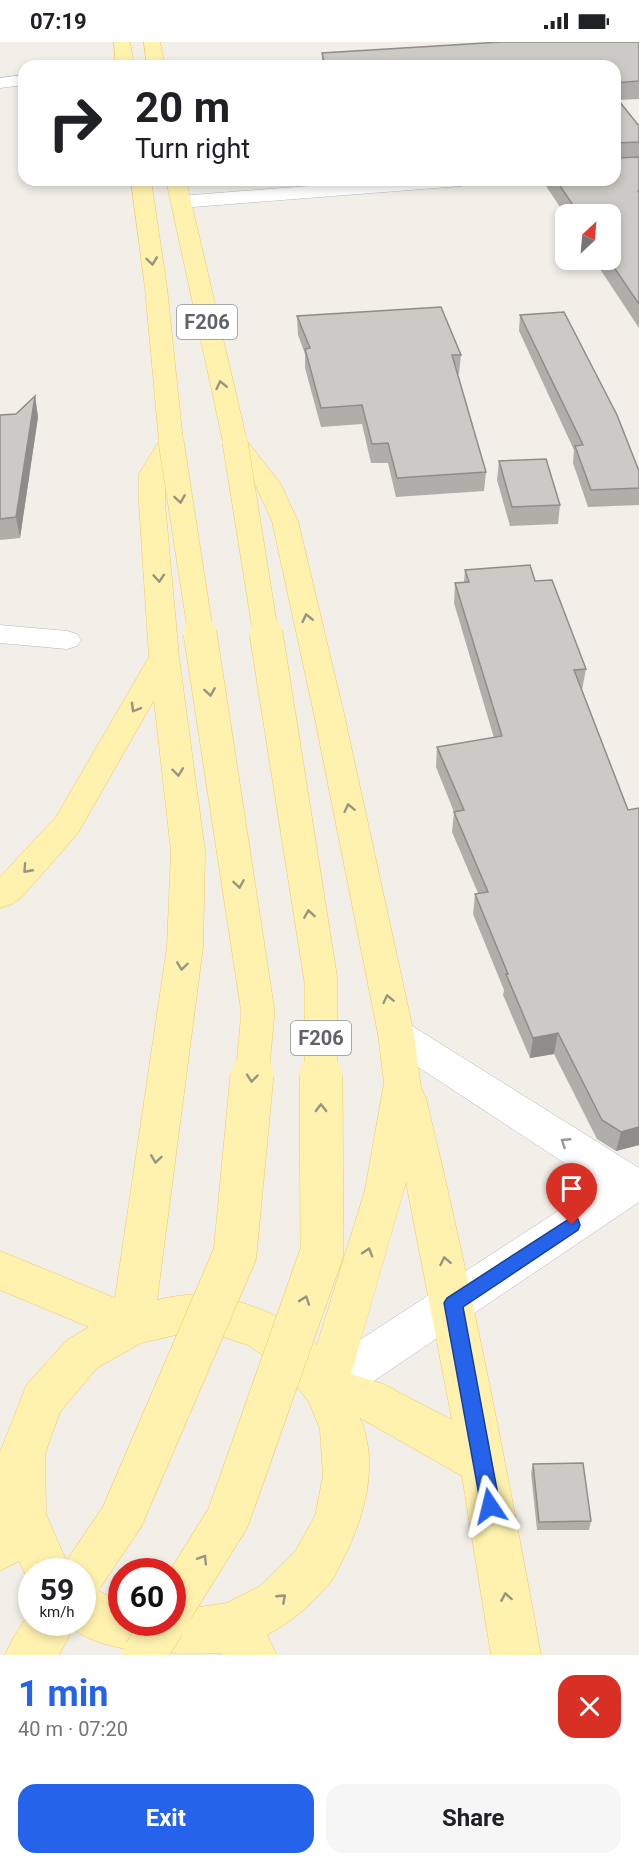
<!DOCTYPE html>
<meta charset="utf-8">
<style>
:root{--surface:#fff;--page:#f6f6f6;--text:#202124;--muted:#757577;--accent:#2563eb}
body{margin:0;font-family:Roboto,sans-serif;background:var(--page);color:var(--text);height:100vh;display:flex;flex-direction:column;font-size:22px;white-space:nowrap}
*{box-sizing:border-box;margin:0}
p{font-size:20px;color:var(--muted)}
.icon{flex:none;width:33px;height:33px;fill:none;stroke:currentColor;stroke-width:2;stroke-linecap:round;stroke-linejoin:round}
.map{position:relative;height:1613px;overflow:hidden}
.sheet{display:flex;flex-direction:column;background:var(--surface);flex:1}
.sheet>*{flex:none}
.hud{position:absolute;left:18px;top:18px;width:603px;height:126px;border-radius:18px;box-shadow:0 3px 9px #0003;background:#fff;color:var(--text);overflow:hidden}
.needle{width:39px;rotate:26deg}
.buttons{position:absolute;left:555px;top:162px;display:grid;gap:12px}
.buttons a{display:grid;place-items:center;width:66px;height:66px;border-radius:12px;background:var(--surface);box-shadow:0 3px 9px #0003;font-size:30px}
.speed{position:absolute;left:18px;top:1516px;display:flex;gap:12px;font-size:30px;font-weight:700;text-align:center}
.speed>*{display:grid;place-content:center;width:78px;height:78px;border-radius:50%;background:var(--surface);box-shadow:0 3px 9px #0003;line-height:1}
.speed small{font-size:15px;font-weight:400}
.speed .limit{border:9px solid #d22;background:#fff;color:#111}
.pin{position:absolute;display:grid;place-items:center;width:51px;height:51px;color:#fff;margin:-62px -26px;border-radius:50% 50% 50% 0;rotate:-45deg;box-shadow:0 0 6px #0007}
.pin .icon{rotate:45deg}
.me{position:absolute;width:66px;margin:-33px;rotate:350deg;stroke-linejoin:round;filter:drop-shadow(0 0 4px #0008)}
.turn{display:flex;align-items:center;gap:21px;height:126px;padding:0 18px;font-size:27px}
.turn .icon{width:78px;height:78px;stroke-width:2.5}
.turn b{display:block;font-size:42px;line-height:51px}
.round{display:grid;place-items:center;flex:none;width:63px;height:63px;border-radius:18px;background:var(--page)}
.headline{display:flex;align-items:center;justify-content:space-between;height:102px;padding:0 18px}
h1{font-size:36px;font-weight:700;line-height:45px;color:var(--accent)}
.cta{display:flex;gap:12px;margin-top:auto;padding:12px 18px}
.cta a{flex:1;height:69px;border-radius:18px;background:var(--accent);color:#fff;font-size:24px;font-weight:700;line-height:69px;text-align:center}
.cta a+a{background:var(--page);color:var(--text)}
.status{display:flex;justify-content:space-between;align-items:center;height:42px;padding:0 30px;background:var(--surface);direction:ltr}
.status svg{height:16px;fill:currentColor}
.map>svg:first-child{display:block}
</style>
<div class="status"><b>07:19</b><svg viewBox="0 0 49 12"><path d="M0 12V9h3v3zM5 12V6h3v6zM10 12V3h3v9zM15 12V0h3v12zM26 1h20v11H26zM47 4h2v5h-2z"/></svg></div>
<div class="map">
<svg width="639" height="1613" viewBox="0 0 639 1613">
<rect width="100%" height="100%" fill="#f1efe8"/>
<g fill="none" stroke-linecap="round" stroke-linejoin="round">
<g stroke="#b5b8bc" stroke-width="1">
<path id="street" d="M24 33V43L0 46V36Z
M386 138H471L468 142 461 144 180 166 173 164 170 160 173 156 180 154Z
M0 583 67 589 77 592 81 598 77 604 67 607 0 601Z
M396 977 409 982 639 1126V1160L341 1361 325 1367 309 1361 303 1346 309 1331 598 1143 383 1002 378 992 383 982Z"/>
</g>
<g stroke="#f2c960" stroke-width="1">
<path id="primary" d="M114 0H130L134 24H116Z
M144 0H160L165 24H147Z
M131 138H151L167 246 183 399 165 432V461L179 615 205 809 203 905 157 1258C177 1253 201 1250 222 1255 251 1262 297 1279 317 1303L365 1148 384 1041 378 992 314 672 272 479 255 442 223 400 166 138H186L247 399 280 441 298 479 344 672 414 992 421 1046 426 1056C471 1241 507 1426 541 1613H491L462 1434 360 1376C380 1423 364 1477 342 1519 338 1527 334 1537 328 1543 310 1564 291 1580 267 1593L277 1613H222L221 1611C177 1613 108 1613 73 1587L59 1613H5L13 1596 32 1567V1581H82V1540C96 1546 107 1555 122 1559V1581H172V1569L227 1561 260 1544 296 1508 315 1474 323 1434 320 1387 309 1360 282 1326 248 1303 220 1294 176 1293 141 1301 97 1326 60 1370 45 1412 46 1472 71 1530H32V1547L19 1519 0 1529V1410L27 1342 67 1298 89 1285 0 1248V1209L115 1256 167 905 171 809 154 658 78 791 22 855 12 862 0 866V835L56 775 149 615 139 461V432L159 399 145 246ZM406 1140 452 1378 383 1342 351 1332Z"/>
</g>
<use href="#street" fill="#fff" fill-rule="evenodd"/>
<use href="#primary" fill="#fff2af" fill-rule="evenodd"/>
<g stroke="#f2c960" stroke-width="26" stroke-linecap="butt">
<path id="primary-bridge-far2" d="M171 399 201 593
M235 400 266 593"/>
</g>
<g stroke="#f2c960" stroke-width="34" stroke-linecap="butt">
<path id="primary-bridge-far1" d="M200 591 258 970 252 1034
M266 591 321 939V1034"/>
</g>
<g stroke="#f2c960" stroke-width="44" stroke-linecap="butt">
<path id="primary-bridge" d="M82 1534 122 1475 235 1212 252 1033
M172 1566 228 1476 322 1210 321 1033
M144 1613 164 1581"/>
</g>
<use href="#primary-bridge-far2" stroke="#fff2af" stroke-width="25"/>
<use href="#primary-bridge-far1" stroke="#fff2af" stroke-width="33"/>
<use href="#primary-bridge" stroke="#fff2af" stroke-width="43"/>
</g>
<path fill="#afaea9" d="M639 0V57L618 58 639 84V286L594 218H610V172H566V174L542 138H615V24H322V11Z
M520 273 639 429V463L588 465 573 421 574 408 519 289Z
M297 274 461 313 459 332H457L486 430 484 449 396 455 388 421H371L362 382 321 385 305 326V312L298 293Z
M35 354 38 375 20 496 0 498V373L16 372Z
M499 419 560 463 558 482 510 484 497 438Z
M465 528 535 539 586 627 582 648 628 768 639 766V1103L616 1109 597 1097 554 1012 530 1016 503 953 504 948 473 872 475 852 478 851 452 790 454 770 436 725 437 705 494 696 454 561 455 541 464 540Z
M533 1422 591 1479 589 1488H537L531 1431Z"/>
<path fill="#8f8d8a" d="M35 354 38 375 20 496 16 475Z
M558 991 554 1012 530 1016 533 996Z
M639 1085V1103L616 1109 621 1090Z"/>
<path fill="#cccac5" stroke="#8f8d8a" stroke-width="1.5" d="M501 0H639V39L615 41V24H325L322 11Z
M615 54 639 84V100L616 101V116L639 115V149H638L639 151V262L609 218H610V172H579L556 138H615Z
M441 265 461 313H452L486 430 397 436 388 401 372 402 362 363 321 366 305 307 310 306 297 274Z
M564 270 617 373 639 429V446L591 448 575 404 583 403 520 273Z
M35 354 16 475 0 477V373L16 372Z
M546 417 560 463 512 465 499 419Z
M530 523 535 539 552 538 586 627 574 628 628 768 639 766V1085L621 1090 602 1078 558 991 533 996 506 932H508L475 852 488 850 454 770 464 768 437 705 502 694 455 541 469 540 465 528Z
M583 1421 591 1479 539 1480 533 1422Z"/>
<defs><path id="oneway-chevron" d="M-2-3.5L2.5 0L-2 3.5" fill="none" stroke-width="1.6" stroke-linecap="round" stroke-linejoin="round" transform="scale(1.5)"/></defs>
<g stroke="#979581">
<use href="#oneway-chevron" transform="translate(152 219) rotate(82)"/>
<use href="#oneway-chevron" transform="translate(221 343) rotate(-103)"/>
<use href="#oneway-chevron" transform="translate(180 457) rotate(81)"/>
<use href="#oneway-chevron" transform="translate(159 536) rotate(86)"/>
<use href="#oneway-chevron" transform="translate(307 576) rotate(-103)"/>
<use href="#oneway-chevron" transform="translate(210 650) rotate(81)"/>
<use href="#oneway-chevron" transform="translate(135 666) rotate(120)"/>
<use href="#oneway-chevron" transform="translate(178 730) rotate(83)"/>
<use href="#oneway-chevron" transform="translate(349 766) rotate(-102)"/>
<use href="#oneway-chevron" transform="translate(27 827) rotate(132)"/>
<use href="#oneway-chevron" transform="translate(239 842) rotate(81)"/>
<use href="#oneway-chevron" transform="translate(309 872) rotate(-99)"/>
<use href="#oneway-chevron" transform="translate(182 924) rotate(98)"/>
<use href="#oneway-chevron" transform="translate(388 957) rotate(-102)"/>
<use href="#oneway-chevron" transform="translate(252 1036) rotate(95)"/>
<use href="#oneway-chevron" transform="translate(321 1066) rotate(-90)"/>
<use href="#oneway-chevron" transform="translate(156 1117) rotate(98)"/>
<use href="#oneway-chevron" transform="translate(368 1210) rotate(-73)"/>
<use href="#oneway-chevron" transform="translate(445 1219) rotate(-101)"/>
<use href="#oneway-chevron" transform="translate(305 1258) rotate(-71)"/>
<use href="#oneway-chevron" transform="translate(203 1517) rotate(-58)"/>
<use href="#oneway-chevron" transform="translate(506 1555) rotate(-100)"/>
<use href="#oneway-chevron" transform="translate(282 1556) rotate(-43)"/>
</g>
<use stroke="#979a9d" href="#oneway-chevron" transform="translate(565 1100) rotate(-147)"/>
<path fill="#2563eb" stroke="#184099" stroke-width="1.5" d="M572 1175 578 1177 580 1183 578 1188 463 1265 500 1464 497 1470 490 1473 484 1470 481 1464 444 1261 447 1256Z"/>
<g text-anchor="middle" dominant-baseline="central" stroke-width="4.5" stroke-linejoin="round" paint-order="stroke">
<g fill="#fff" stroke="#8f9295" stroke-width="1.5">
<rect x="177" y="263" width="60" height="34" rx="4.5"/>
<rect x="291" y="979" width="60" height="34" rx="4.5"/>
</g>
<g font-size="20" font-weight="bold" fill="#5f6368">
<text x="207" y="280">F206</text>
<text x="321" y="996">F206</text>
</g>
</g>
</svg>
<div class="buttons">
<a><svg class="needle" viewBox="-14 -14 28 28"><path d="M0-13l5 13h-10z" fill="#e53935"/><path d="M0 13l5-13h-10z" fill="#757577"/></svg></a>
</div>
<div class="speed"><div>59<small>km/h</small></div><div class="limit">60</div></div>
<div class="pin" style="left:572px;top:1183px;background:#d93025"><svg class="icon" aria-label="arrive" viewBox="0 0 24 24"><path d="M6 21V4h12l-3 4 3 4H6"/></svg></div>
<svg class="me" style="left:490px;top:1464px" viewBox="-20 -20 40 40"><path d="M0-17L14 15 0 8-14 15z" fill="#2563eb" stroke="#fff" stroke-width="4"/></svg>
<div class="hud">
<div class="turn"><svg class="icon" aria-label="right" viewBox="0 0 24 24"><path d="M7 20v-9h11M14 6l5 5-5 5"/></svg><div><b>20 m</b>Turn right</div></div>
</div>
</div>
<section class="sheet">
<div class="headline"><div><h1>1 min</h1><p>40 m · 07:20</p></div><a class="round" style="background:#d93025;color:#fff"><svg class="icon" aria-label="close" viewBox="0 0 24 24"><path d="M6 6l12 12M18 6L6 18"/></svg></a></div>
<div class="cta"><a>Exit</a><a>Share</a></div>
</section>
